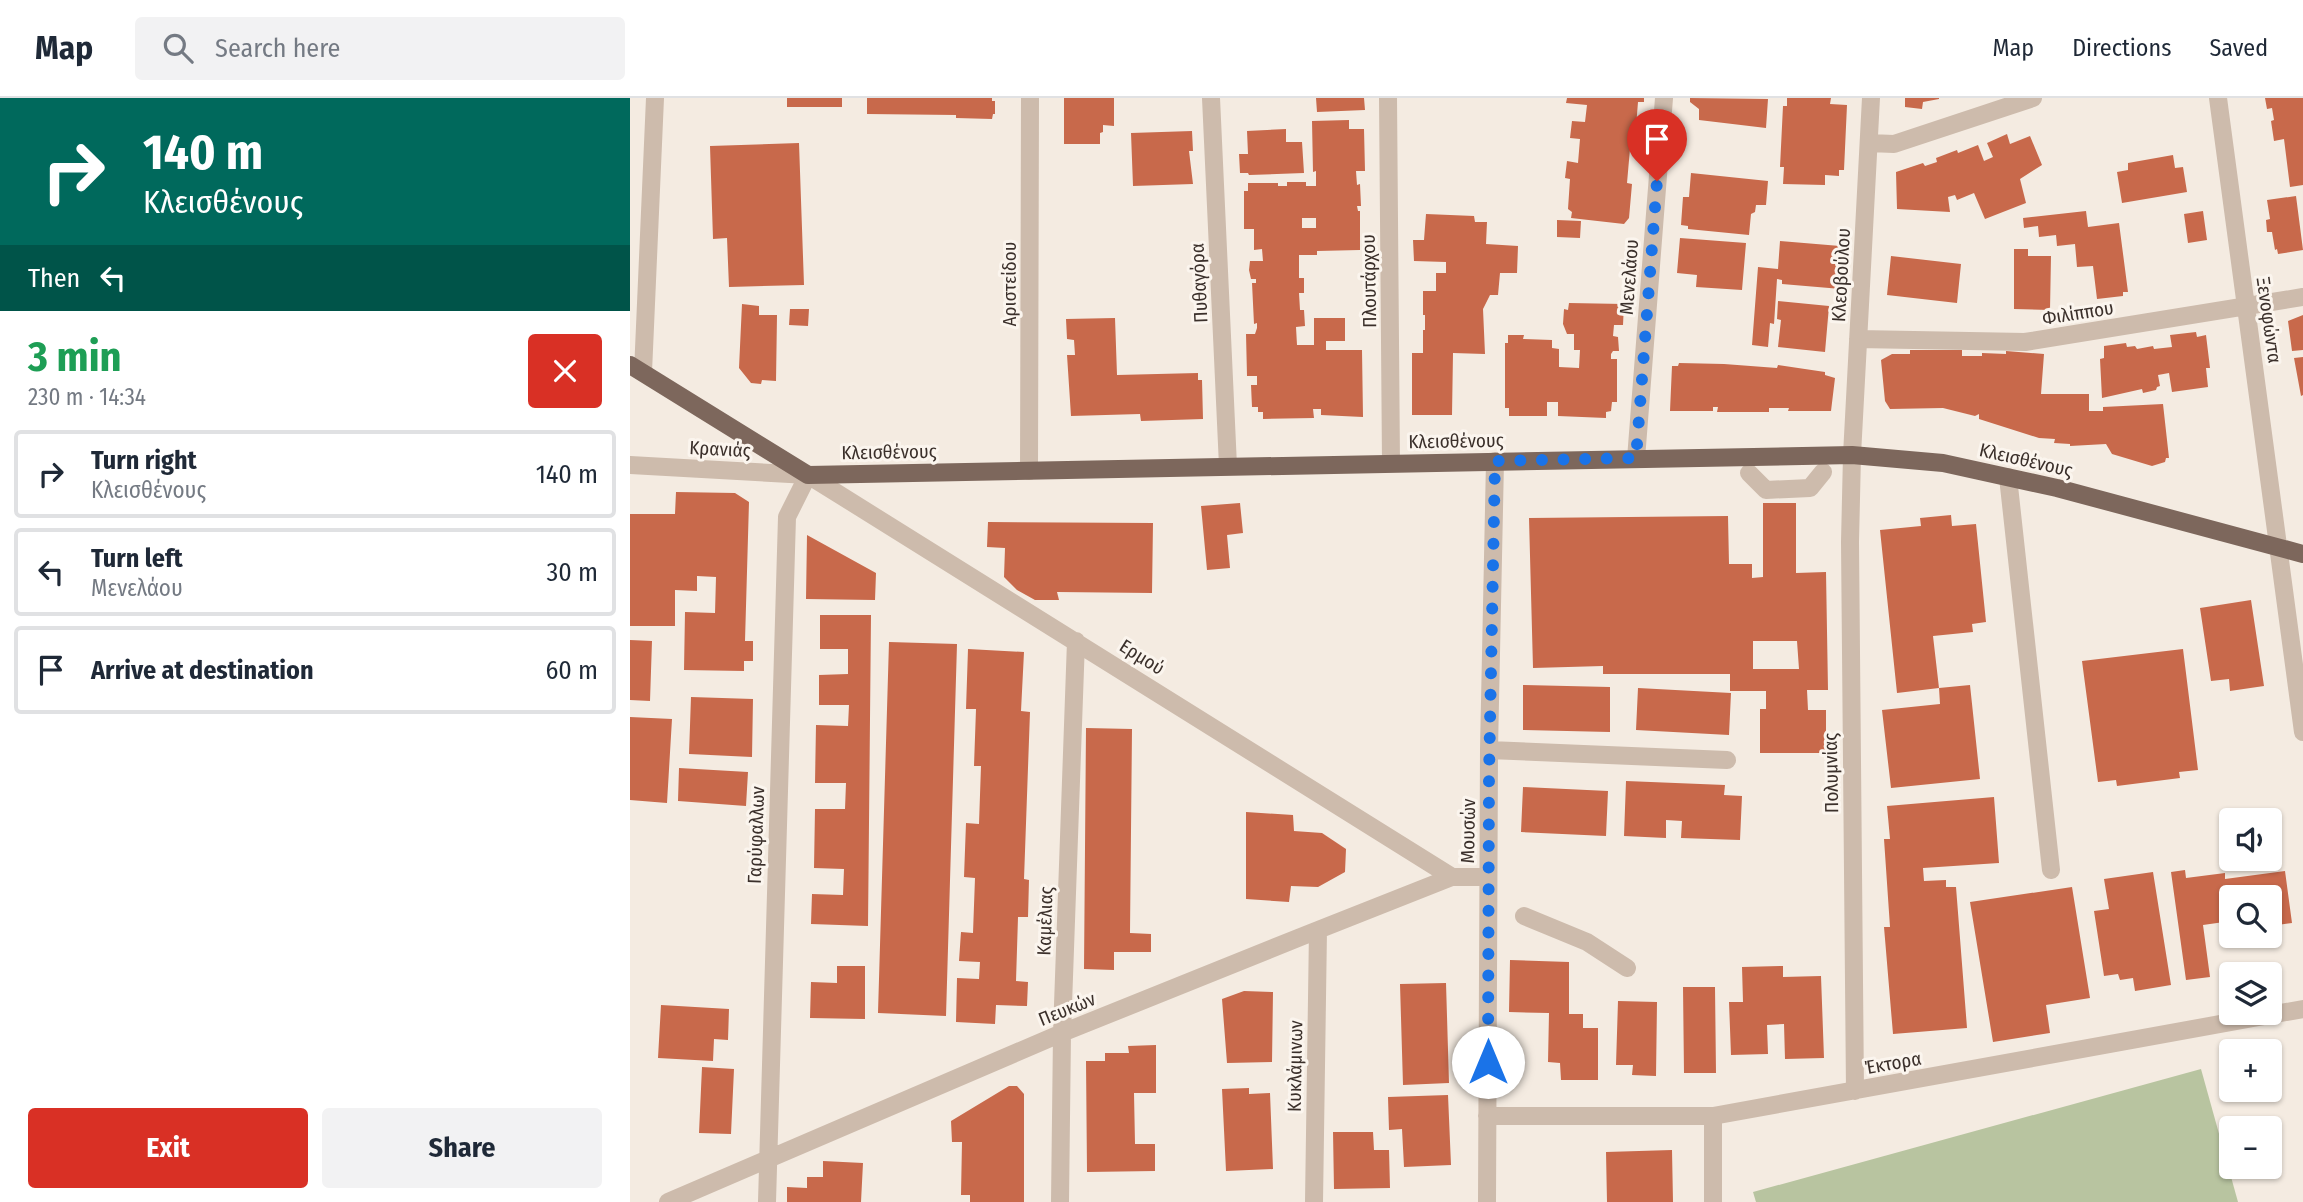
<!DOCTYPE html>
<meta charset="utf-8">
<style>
:root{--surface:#fff;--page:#f2f2f3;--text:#1f2937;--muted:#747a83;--line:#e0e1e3;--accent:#d93025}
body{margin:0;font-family:"Fira Sans Condensed",sans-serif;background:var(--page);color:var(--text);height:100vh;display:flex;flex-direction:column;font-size:26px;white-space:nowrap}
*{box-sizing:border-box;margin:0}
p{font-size:23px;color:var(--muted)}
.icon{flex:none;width:38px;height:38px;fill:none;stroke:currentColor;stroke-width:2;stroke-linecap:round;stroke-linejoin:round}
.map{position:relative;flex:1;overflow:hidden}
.panel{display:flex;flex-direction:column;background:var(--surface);width:630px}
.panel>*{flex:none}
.guide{background:#00695c;color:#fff;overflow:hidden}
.fabs{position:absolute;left:1589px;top:710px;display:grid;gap:14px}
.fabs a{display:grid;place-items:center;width:63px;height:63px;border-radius:7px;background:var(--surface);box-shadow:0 2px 5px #0004;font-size:35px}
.pin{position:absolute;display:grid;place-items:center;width:60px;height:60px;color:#fff;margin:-72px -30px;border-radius:50% 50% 50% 0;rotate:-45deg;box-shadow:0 0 7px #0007}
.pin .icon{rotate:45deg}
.me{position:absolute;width:77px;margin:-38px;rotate:0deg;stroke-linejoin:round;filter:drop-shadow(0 0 5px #0008)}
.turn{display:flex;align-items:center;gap:24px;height:147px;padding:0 28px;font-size:32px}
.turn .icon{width:91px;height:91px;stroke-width:2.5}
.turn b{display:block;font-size:49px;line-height:60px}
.then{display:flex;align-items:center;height:66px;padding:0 28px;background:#0003;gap:14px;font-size:26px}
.round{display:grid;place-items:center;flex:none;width:74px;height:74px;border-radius:7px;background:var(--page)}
.summary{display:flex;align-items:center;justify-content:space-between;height:119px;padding:0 28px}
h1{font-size:42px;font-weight:700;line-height:52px;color:#1e9e55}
.cta{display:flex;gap:14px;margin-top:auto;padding:14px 28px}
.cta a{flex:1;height:80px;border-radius:7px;background:var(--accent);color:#fff;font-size:28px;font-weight:700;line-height:80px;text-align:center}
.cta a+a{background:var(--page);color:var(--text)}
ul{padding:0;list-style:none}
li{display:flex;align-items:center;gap:21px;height:88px;margin:0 14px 10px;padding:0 14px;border:4px solid var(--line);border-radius:7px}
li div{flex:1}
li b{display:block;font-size:26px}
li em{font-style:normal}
header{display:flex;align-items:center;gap:42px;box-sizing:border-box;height:98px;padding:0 35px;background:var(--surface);border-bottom:2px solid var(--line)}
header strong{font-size:33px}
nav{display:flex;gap:38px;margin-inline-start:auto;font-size:24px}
.search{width:490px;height:63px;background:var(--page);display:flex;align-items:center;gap:18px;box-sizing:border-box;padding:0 24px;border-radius:7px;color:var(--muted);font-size:26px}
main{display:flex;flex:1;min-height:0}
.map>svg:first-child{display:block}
</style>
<header>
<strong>Map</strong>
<div class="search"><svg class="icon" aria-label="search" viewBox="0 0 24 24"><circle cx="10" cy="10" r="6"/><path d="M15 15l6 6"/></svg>Search here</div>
<nav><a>Map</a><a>Directions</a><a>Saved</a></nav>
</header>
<main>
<section class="panel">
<div class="guide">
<div class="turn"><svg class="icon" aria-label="right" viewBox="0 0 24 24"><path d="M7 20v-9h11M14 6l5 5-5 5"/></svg><div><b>140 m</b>Κλεισθένους</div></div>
<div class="then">Then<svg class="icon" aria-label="left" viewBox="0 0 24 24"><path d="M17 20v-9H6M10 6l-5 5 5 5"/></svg></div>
</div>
<div class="summary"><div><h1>3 min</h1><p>230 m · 14:34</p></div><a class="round" style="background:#d93025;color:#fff"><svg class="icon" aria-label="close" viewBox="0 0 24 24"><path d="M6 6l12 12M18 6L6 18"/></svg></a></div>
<ul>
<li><svg class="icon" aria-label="right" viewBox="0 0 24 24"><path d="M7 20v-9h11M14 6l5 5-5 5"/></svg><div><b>Turn right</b><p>Κλεισθένους</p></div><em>140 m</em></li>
<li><svg class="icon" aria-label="left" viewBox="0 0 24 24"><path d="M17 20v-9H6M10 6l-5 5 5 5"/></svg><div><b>Turn left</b><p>Μενελάου</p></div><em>30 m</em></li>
<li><svg class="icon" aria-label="arrive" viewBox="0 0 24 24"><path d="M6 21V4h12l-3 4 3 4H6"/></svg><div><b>Arrive at destination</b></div><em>60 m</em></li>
</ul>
<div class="cta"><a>Exit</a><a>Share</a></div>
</section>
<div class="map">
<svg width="1673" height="1104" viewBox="0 0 1673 1104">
<rect width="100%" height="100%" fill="#f4ebe1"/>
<path fill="#b8c4a0" d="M1571 971 1608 1104H1126L1123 1094Z"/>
<path fill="#c8694b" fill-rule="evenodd" d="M157 0H212V9H157Z
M237 0H362V3H365V16H363L362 21 326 20V17L237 16Z
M434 0H484V28L473 27V34L470 35V46H434Z
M686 0H734L735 12 687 14Z
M937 0H1014V4H1008L1006 29 1002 28 997 85 1002 86 999 120 994 126 941 120 942 114 938 111 940 81 935 80 937 63 948 65 950 41 940 40 942 23 955 24 957 7 936 5Z
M1060 0 1138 1 1136 30 1069 22V11L1060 4Z
M1157 0H1201L1200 6 1217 7 1214 72H1209V78L1195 77V87L1153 86 1154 69H1150L1153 8H1157Z
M1275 0H1309V1L1293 4 1292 11 1275 9Z
M1635 0H1673V87L1660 89 1654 41 1644 43 1641 23 1644 22 1642 10 1637 11Z
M719 22V31H734L735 73H726L727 87 730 86 731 108H727L728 113H730V152L687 153V157H669V180H674V195H669L670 212H674L675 228 666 229 667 247H684V220H715V243H696V252H732L733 319 691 317V311H683L684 320 633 321V314H628V309H622L621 287H627V278H617L616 236H625L627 230V225L624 226 622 185H626V181H621L619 172 620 163H633L632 151 624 152V131H614V93H618V85H648V88H657V84H676V88H686V73L683 74 682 23ZM672 120H686V130H672Z
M656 31V44H672L674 75 619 77 618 75H610L609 56H618L617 33Z
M562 33 563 53H559L563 86 503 88 501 35Z
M1377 36 1380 46 1400 38 1412 67 1390 81 1396 105 1355 121 1344 95 1327 102 1325 97 1318 99 1320 114 1267 111 1266 74 1293 65 1295 68 1307 64 1306 60 1327 52 1328 55 1348 47 1354 63 1363 59 1357 45Z
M169 45 174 187 99 189 97 140 83 141 80 48Z
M1543 57 1545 70 1553 69 1557 94 1492 105 1487 74 1498 72V65Z
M1061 75 1138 83 1136 107H1126L1125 114 1121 116 1119 137 1058 131V128L1051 127 1053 99H1059Z
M1666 98 1673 152 1648 156 1647 151 1645 152 1642 134H1637L1636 122 1640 121 1637 102Z
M1456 113 1458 129 1489 125 1498 194H1493V198L1467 201 1463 168 1447 169 1445 146 1427 148 1426 137 1409 139 1408 128 1394 130 1393 120Z
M1573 113 1577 142 1558 145 1554 116Z
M796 116 844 118 845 124H857L856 146 888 148 887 175H870L868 197H860L853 211 855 256 823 255 822 317H782V255H793V232H795V217H793V193H806V175H816V164L784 163 783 142H794Z
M927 122 951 123 950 140 927 139Z
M1050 140 1116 145 1112 192 1066 189 1067 177 1047 175Z
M1150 143 1210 148 1209 162H1213L1211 191 1152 186V182L1147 181 1144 226 1140 225 1138 249 1122 247 1128 169 1148 171Z
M1384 151H1398V158H1421L1420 212 1384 211Z
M1261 158 1331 166 1327 205 1257 197Z
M1148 203 1199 208 1195 254 1148 249 1151 222 1147 221Z
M939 205 994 206 993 227H984L983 238 988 239 989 253H983L981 256V261H987V304H982L981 313 976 314V320L928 318V304H917V318H879V310H875V245H878V237H894L893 241 922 242V250L929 251V269L949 270 950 252H944V236H937L933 226 934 211 938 212Z
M112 206 129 208V217H147L146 283 132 282 131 286 121 285 109 270Z
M160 211H179L178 228 159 227Z
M1673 217V252L1662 253 1658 223Z
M485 220 487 277 568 275V282H572L573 321 511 323 510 316 441 318 437 257H445L444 242 437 241 436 221Z
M1566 234 1567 239 1576 237 1580 270H1576L1578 289 1542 294 1539 275 1528 277 1530 288 1527 289 1526 292 1513 295 1512 291 1472 300 1470 261 1474 260V248L1496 245 1497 249 1505 248 1507 251 1523 248 1524 251 1542 249 1540 237Z
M1280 252H1332V258H1352V255L1376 256V253L1414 256 1411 296H1459V313H1473V309L1533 306 1539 360H1536L1535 364 1522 368 1482 356 1476 346 1440 348V346L1424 345 1425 341 1409 340 1349 321V316L1345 318 1313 310 1260 311 1255 303 1251 262 1262 256H1280Z
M1673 259V297L1671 298 1664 260Z
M1049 265 1094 266 1147 270 1148 267 1195 274V277L1205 280 1201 313H1158L1159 310H1139V314H1087L1088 309H1083V313H1040L1042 268H1048Z
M46 394 105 395 119 404 115 543H123V563H114V573L54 572 55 514 85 515 86 479 67 478V493L45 492V528H0V416H45Z
M610 405 613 435 597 437 600 470 577 472 571 408Z
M1133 405H1166V475L1196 474 1198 592H1177L1178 612H1196V655H1130V611H1136V593H1100V576H973V568L903 570 899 420 1098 418 1099 466H1122V480L1133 479ZM1123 543H1167L1169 571H1123Z
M1321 417 1322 428 1346 426 1356 524 1342 526 1343 534 1303 538 1309 590 1340 587 1350 681 1261 690 1252 612 1310 606 1309 590 1267 595 1250 432 1291 428 1290 420Z
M358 424 523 425 522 495 427 494 429 502H405L387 492 374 479 375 450 357 449Z
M177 437 246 475 245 502 176 501Z
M1621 502 1634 588 1600 593 1599 581 1581 583 1570 510Z
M190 517H241L238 828 181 826 182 796 213 797 214 771 184 770 185 711H215L216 685H185L186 627 218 628 219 607H189V577L218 576V551H190Z
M0 542 22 543 20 603 0 602Z
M259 544 327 546 316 918 248 915Z
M338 551 394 554 391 613 400 614 394 781 399 782 398 819H388L386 883 398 884 397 908 366 907 365 926 326 924 327 880 349 881 350 864 329 863 331 834 343 835 345 780 334 779 336 725 349 726 351 668H344L346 611H336Z
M1553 551 1568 672 1549 674 1550 680 1487 688 1486 682 1468 684 1452 563Z
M893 587 980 589V634L893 632Z
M1008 590 1101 595 1099 637 1006 632Z
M61 599 123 601 122 659 59 656Z
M0 619 42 621 37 705 0 702Z
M456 630 502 631 500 835 521 836V854H484V872L454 871Z
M49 670 118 674 116 708 48 703Z
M996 683 1095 687 1094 697 1112 698 1110 742 1051 740 1052 723 1036 722V740L994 738Z
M893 689 978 693 976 738 891 734Z
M1364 699 1369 765 1293 770 1294 783 1316 782V789H1326L1337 930 1263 936 1254 829H1260L1254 741H1260L1257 708Z
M616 714 663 717 664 733 692 735 716 751 715 774 688 789 661 788 659 804 616 801Z
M1555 772 1556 780 1595 775V781L1655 773 1662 825 1640 828V800H1601V823L1573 827 1580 879 1556 882 1541 774Z
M1523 774 1541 887 1505 893 1503 880 1490 882 1488 876 1474 878 1464 813 1479 811 1474 781Z
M1442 789 1460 900 1416 907 1420 935 1363 944 1340 804Z
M880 862 939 864V916H953V930H968V982H931L930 965 918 964 919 915 879 914Z
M207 868H235V921L180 920 181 884 207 885Z
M1153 868V879L1191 878 1194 960 1155 961 1154 926 1137 927 1138 956 1101 957 1099 904H1113L1112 869Z
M816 885 819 985 773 987 770 886Z
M1053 889H1085L1086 975H1054Z
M614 893 643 894 642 964 597 965 592 901Z
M988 903 1027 904 1026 978 1002 977 1003 967H986Z
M31 907 99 911 98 942 84 941 83 963 28 960Z
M526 947V995H504L505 1046H525V1073L457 1074 456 963H475V955H499L498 948Z
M72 969 104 971 101 1036 69 1035Z
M379 988H387L394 996V1104H340V1097H331L332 1044H322L321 1023Z
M619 990V996L640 995 643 1071 596 1073 592 991Z
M818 997 821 1067 774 1069 772 1031 759 1032 758 999Z
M703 1034H743L744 1052H759L760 1090 704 1091Z
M1042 1052 1043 1104H977L976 1054Z
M193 1063 233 1065 231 1104H157V1089L177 1090V1079H193Z"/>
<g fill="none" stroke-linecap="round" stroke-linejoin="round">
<path stroke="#cdbbac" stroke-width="18" d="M581 0 598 368
M758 0 761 365
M1588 0 1673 634
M1239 45 1264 46 1403 0
M1228 241 1395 244 1673 199
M13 274 25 0
M1006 361 1034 0
M0 367 178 377 822 779
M399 373 400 0
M1119 375 1136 392 1180 390 1193 374
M1378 379 1421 772
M859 652 1097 662
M894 818 957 844 997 870
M1225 993 1220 444 1222 357 1241 0
M857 1018H1083L1673 911
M1083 1018V1104
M38 1104 432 935 688 832 822 779H858
M137 1104 157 419 178 377
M430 1104 432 935 446 543
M684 1104 688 832
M857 1104 859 652 865 363"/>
<path stroke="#7d675c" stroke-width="18" d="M0 267 178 377 1222 357 1313 365 1427 390 1673 456"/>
</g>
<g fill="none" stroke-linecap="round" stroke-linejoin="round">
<path stroke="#1a73e8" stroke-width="12" stroke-dasharray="0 21.6" d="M858 964 859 678 865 363 1006 360 1027 83"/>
</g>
<g text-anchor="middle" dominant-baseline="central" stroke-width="6" stroke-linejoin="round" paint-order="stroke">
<g font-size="19" fill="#3b302b" stroke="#fbf5ee">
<text transform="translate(1211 177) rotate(-87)">Κλεοβούλου</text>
<text transform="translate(999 179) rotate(-86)">Μενελάου</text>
<text transform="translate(739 183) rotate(-91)">Πλουτάρχου</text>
<text transform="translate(569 185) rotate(-93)">Πυθαγόρα</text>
<text transform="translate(379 186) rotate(-90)">Αριστείδου</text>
<text transform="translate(1448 215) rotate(-9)">Φιλίππου</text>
<text transform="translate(1639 222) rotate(82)">Ξενοφώντα</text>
<text transform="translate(826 343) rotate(-1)">Κλεισθένους</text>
<text transform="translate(90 351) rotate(3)">Κρανιάς</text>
<text transform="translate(259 354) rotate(-1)">Κλεισθένους</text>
<text transform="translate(1396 362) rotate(13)">Κλεισθένους</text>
<text transform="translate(512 559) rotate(32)">Ερμού</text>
<text transform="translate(1201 675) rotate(-91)">Πολυμνίας</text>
<text transform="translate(838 733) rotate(-89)">Μουσών</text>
<text transform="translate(126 737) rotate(-88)">Γαρύφαλλων</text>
<text transform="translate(415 823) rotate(-88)">Καμέλιας</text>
<text transform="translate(437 911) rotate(-22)">Πευκών</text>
<text transform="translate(1263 965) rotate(-10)">Έκτορα</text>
<text transform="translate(665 968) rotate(-89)">Κυκλάμινων</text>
</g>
</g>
</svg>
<div class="fabs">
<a><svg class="icon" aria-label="sound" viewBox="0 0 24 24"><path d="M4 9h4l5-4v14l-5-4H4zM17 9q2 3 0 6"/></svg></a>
<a><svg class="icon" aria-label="search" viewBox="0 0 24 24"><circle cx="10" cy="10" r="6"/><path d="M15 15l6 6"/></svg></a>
<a><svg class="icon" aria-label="layers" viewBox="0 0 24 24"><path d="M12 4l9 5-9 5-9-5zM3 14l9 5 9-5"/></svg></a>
<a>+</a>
<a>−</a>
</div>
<div class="pin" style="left:1027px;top:83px;background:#d93025"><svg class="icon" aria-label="arrive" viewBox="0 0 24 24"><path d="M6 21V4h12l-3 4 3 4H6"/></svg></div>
<svg class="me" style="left:858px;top:964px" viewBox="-20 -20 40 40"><circle r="19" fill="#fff"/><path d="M0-13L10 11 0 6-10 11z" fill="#1a73e8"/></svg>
</div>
</main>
